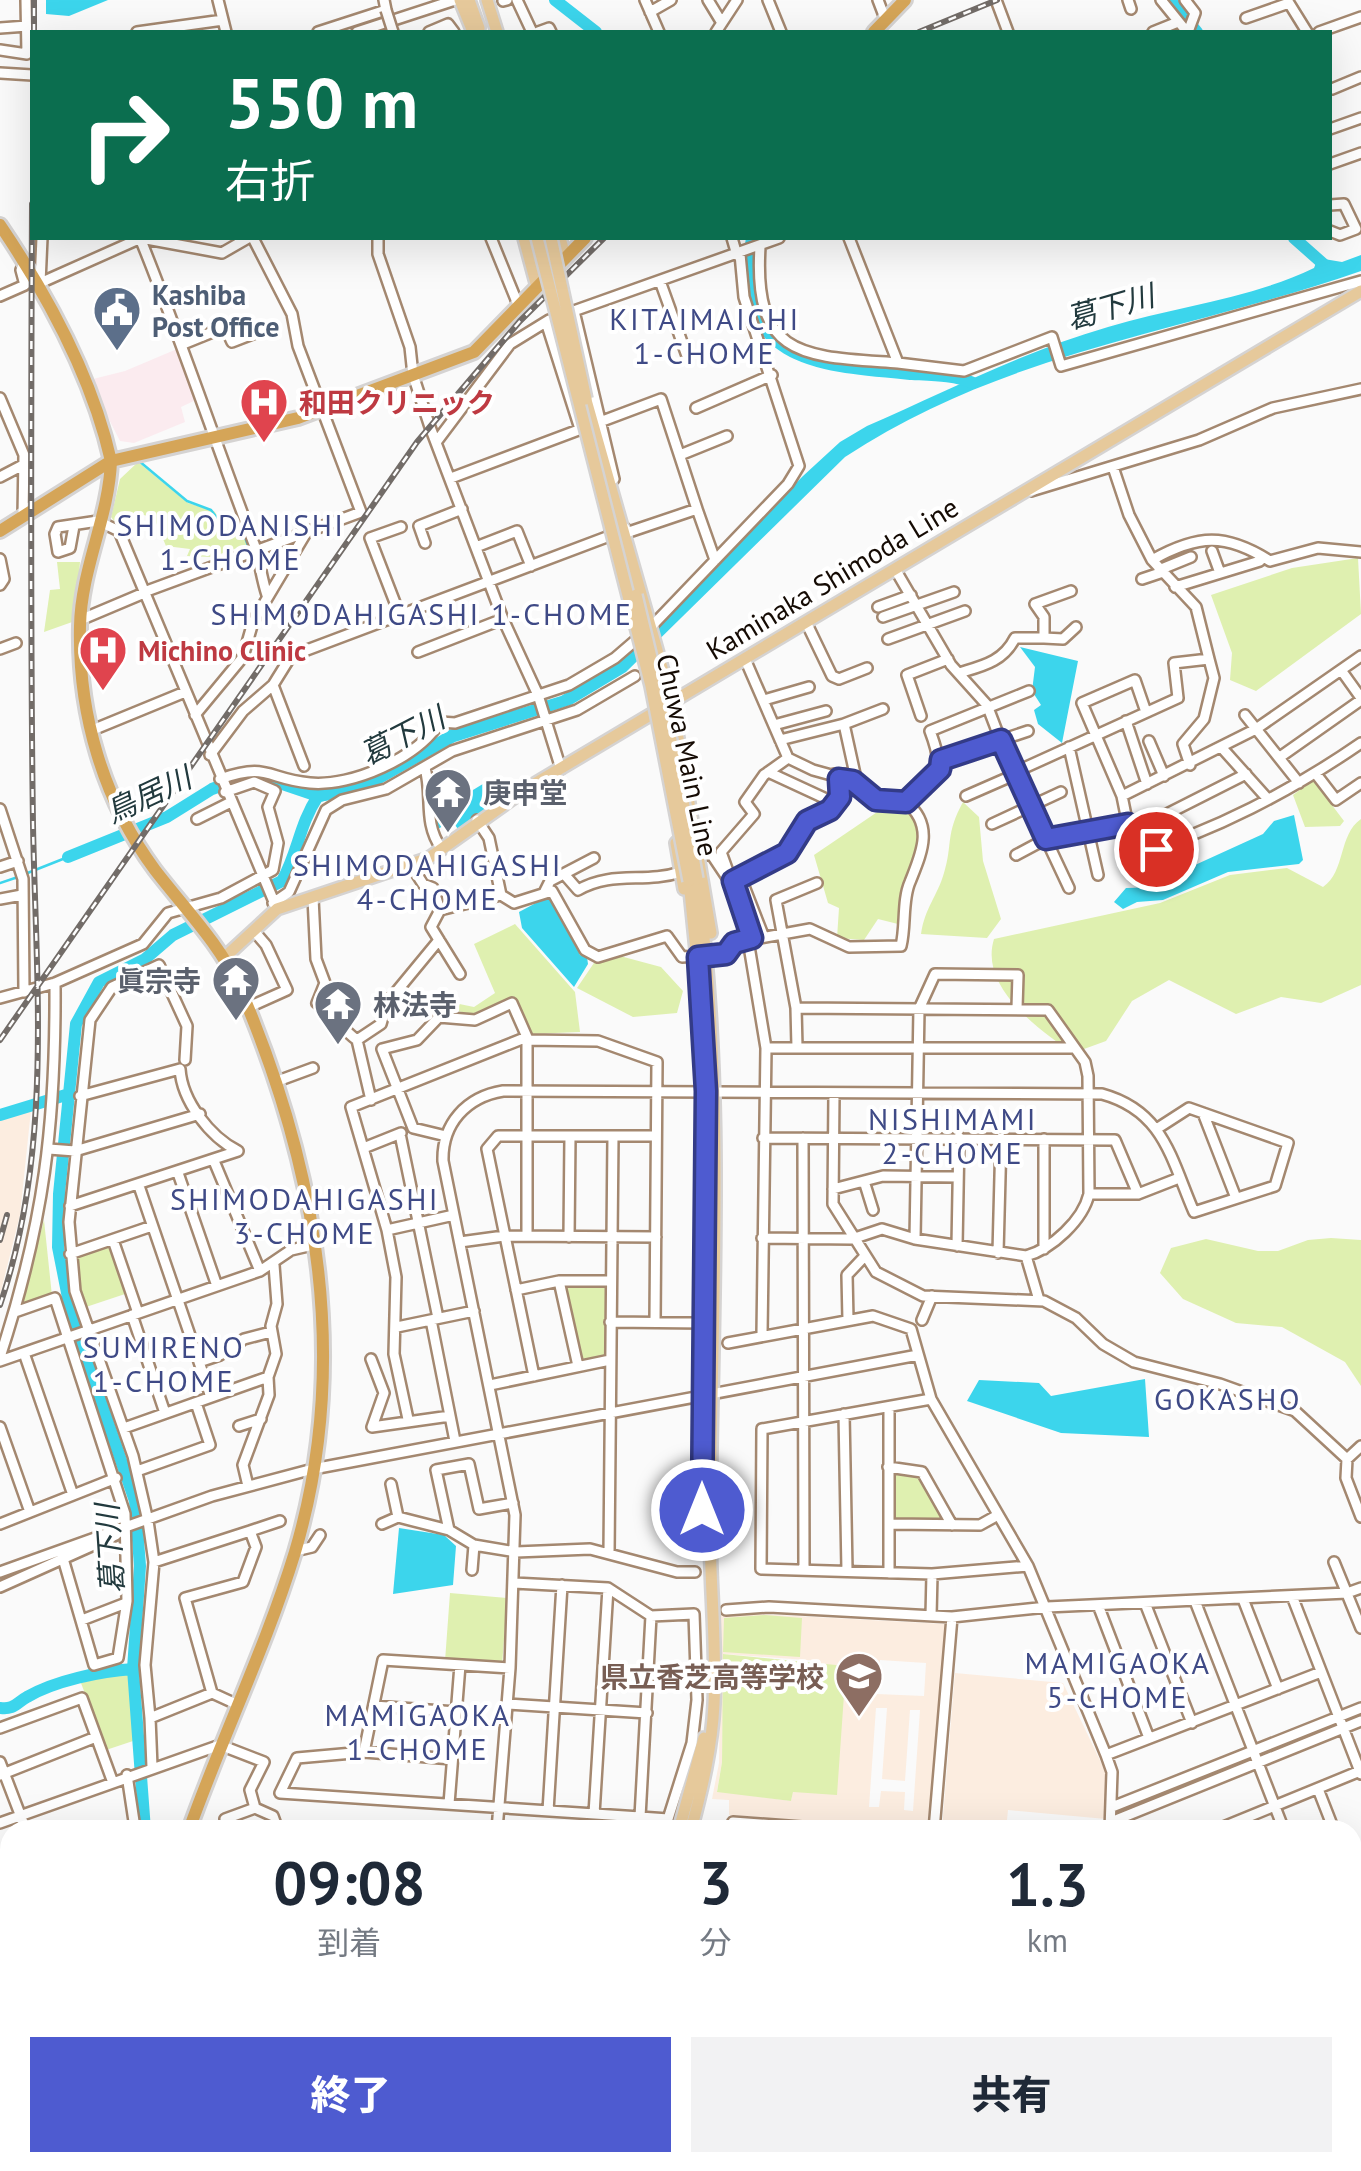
<!DOCTYPE html>
<html lang="ja">
<meta charset="utf-8">
<style>
:root{--surface:#fff;--page:#f2f2f3;--text:#1f2937;--muted:#747a83;--accent:#4e5bd0}
body{margin:0;font-family:"PT Sans","Noto Sans JP",sans-serif;background:var(--page);color:var(--text);height:100vh;display:flex;flex-direction:column;font-size:38px;white-space:nowrap}
*{box-sizing:border-box;margin:0}
p{font-size:32px;color:var(--muted)}
.icon{flex:none;width:55px;height:55px;fill:none;stroke:currentColor;stroke-width:2;stroke-linecap:round;stroke-linejoin:round}
.map{position:relative;flex:1;overflow:hidden}
.side{position:absolute;left:0px;top:1820px;width:1362px;height:352px;display:flex;flex-direction:column;background:var(--surface);border-radius:30px 30px 0 0;box-shadow:0 10px 40px #0002}
.side>*{flex:none}
.banner{position:absolute;left:30px;top:30px;width:1302px;height:210px;border-radius:0px;box-shadow:0 10px 40px #0002;background:#0b6e4f;color:#fff;overflow:hidden}
.pin{position:absolute;display:grid;place-items:center;width:85px;height:85px;color:#fff;margin:-42px;border:5px solid #fff;border-radius:50%;box-shadow:0 2px 10px #0007}
.me{position:absolute;width:110px;margin:-55px;rotate:0deg;stroke-linejoin:round;filter:drop-shadow(0 0 8px #0008)}
.turn{display:flex;align-items:center;gap:35px;height:210px;padding:0 30px;font-size:45px}
.turn .icon{width:130px;height:130px;stroke-width:2.5}
.turn b{display:block;font-size:70px;line-height:85px}
.eta{display:flex;justify-content:space-evenly;align-items:center;height:170px;text-align:center}
.eta b{font-size:60px;font-weight:800;line-height:70px}
.primary-button{display:flex;gap:20px;margin-top:auto;padding:20px 30px}
.primary-button a{flex:1;height:115px;border-radius:0px;background:var(--accent);color:#fff;font-size:40px;font-weight:800;line-height:115px;text-align:center}
.primary-button a+a{background:var(--page);color:var(--text)}
.map>svg:first-child{display:block}
</style>
<div class="map">
<svg width="1361" height="2171" viewBox="0 0 1361 2171">
<rect width="100%" height="100%" fill="#fafafa"/>
<path fill="#fbebef" d="M177 349 198 399 181 407 185 422 134 443 120 441 89 380 125 371Z"/>
<path fill="#fcede0" fill-rule="evenodd" d="M31 1110 20 1215 0 1295V1120Z
M759 1614 945 1624 932 1830 729 1815V1800L712 1799 719 1763 721 1615ZM724 1654 820 1661 791 1801 717 1791 722 1762ZM880 1660 926 1663 924 1696 877 1694ZM876 1708H887L882 1779 905 1781 910 1710H920L913 1811 904 1810 905 1792 881 1791 879 1807H869Z
M955 1673 1063 1683 1107 1775 1106 1819 1008 1810 1006 1830 942 1828Z"/>
<path fill="#dff0b0" d="M138 462 188 503 214 511 230 533 251 543 212 557 187 556 190 549 166 546 154 518 137 513 117 525 111 517 120 479Z
M1358 558 1361 614 1256 691 1230 680 1232 653 1211 595 1292 568Z
M57 562H80L75 621 44 632 50 590 60 589Z
M1313 780 1344 821 1340 826 1305 827 1293 795Z
M963 802 979 817 983 861 1001 919 987 938 921 934C925 907 937 897 944 873 953 844 945 835 963 802Z
M889 804 908 810 922 834 902 925 878 919 864 940 837 938 839 908 828 903 814 855Z
M1361 819V985L1321 1003 1281 997 1236 1014 1169 980 1132 1001 1106 1041 1073 1053C1038 1029 979 987 994 939L1160 903 1230 875 1287 868 1323 887C1346 871 1338 835 1361 819Z
M515 924 575 992 580 1032 530 1034 513 996 472 1014 433 1006 440 1000 474 1007 495 993 474 944Z
M620 956 661 967 683 991 677 1013 633 1017 577 988 598 957Z
M44 1220 52 1296 24 1305 22 1303Z
M1331 1238 1361 1240V1386L1345 1362 1282 1327 1236 1323 1183 1299 1160 1273 1171 1248 1206 1239 1258 1251H1278L1308 1240Z
M108 1244 128 1293 83 1308 72 1257Z
M565 1286H606L607 1356 582 1359Z
M893 1473 919 1476 946 1522 893 1519Z
M450 1593 507 1598 502 1666 445 1661Z
M765 1615 802 1618 800 1657 723 1652 724 1618Z
M723 1654 846 1666 837 1795 793 1792 791 1801 717 1792 722 1762Z
M123 1672 131 1673 133 1741 106 1750 81 1683Z"/>
<path fill="#3cd5ec" d="M46 0H108L69 16 46 14Z
M1361 255V271C1184 333 1007 350 845 457L626 672 571 705 455 742 377 786 317 803 310 797 315 790 376 775 449 730 561 696 618 662 803 476 840 442 867 426C947 391 1025 351 1108 327 1177 306 1250 299 1314 268L1318 258 1342 262Z
M1020 647 1078 661 1062 743 1038 724 1034 710 1041 705 1032 691 1035 667Z
M491 779 505 784 510 792 458 829 452 821 436 830 432 814 436 789 450 804Z
M1294 815 1303 860 1299 864 1228 872 1163 900 1137 902 1123 909 1114 902 1126 888 1159 887 1195 865 1263 834 1274 821Z
M549 896 562 912 580 955 587 957 588 964 574 987 522 928 519 912Z
M1145 1379 1149 1437 1061 1433 967 1401 979 1380 1039 1383 1051 1396Z
M399 1528 444 1535 456 1546 453 1585 393 1594Z
M127 2163H212V2169L144 2168Z"/>
<g fill="none" stroke-linecap="round" stroke-linejoin="round">
<path stroke="#3cd5ec" stroke-width="2.5" d="M139 461 187 501 211 510 228 533 245 537 248 546
M25 874 68 857
M0 883 18 877
M0 1341 14 1296"/>
<path stroke="#3cd5ec" stroke-width="12" d="M555 0 596 32
M1170 0 1197 32
M752 238C732 361 815 366 912 374 932 375 955 375 973 383
M1294 238 1329 269
M68 857 167 817 212 789 253 774 318 796
M0 1115 69 1094
M0 1708C14 1710 16 1703 27 1697 54 1681 101 1671 133 1669
M145 1830 133 1669 140 1566 135 1501 72 1318 58 1247 59 1194 76 1024 99 982 145 959 173 935 282 881C298 853 299 825 318 796L329 794
M82 2171 98 2162"/>
<path stroke="#d8d6d5" stroke-width="11" stroke-dasharray="11 5.5" stroke-linecap="butt" d="M544 238 554 277"/>
<g stroke="#a48870" stroke-width="14">
<path id="minor" d="M218 0 226 32
M517 0 532 32
M645 0 659 32
M708 0 722 23
M768 0 781 32
M878 0 886 21
M996 0 1008 32
M1128 0 1131 9
M1161 0 1187 32
M1185 0 1195 13 1188 32
M503 1 507 0
M650 12 671 0
M1246 18 1289 3 1307 32
M0 28 27 26
M137 32 223 20
M318 32 386 10 384 0
M357 32 455 0
M429 32 448 24 454 32
M538 32 549 28 551 32
M716 32 737 0
M1153 32 1178 22
M1319 32 1361 17
M0 50 27 54 26 0
M0 73 32 75
M1332 89 1361 77
M1330 129 1361 118
M1330 164 1361 153
M1330 205 1344 204 1356 229 1340 235 1330 231
M42 238 40 283 141 238 222 253 248 238
M140 238C181 339 215 442 254 544 259 556 261 577 267 595
M378 238V254L410 347 413 375 430 427 503 619 538 695 561 769
M491 238 517 302
M732 238 737 255
M849 238 898 363 964 371 1052 337 1061 366 1361 281
M760 247C753 360 805 356 898 363
M660 281 687 356
M0 296 25 285 21 270 25 262
M574 311 614 479
M568 313 779 238
M546 322 580 429
M183 344 225 327 232 342 258 332
M0 398 24 455 23 516
M696 408 772 375
M437 441 510 344 549 320
M680 455 727 436
M1113 467 1129 515 1152 560 1196 607 1209 659 1214 678 1204 719 1183 744 1190 765
M0 477 23 465
M451 478 661 399 697 509 626 533 625 528
M1031 491 1199 440 1273 408 1361 389
M697 509 715 560
M74 526 70 548 58 552 55 534 58 527 98 521 119 531 277 909
M425 543 419 526 462 509
M476 547 517 531 531 566
M1212 551 1220 573
M0 559 4 579 0 585
M1152 560C1198 534 1226 533 1270 561L1318 548 1361 552
M895 569 951 665 987 705 1013 773 1046 839 1161 817 1246 774
M1159 570 1191 557
M1142 579 1160 573
M1175 587 1260 561
M144 592 361 512 298 346 292 314 253 238
M878 607 911 595
M399 613 370 538 401 527
M883 617 954 592
M80 620 144 593
M806 622 832 676 839 679 867 668
M1044 638 1063 639 1076 627
M888 639 965 611
M0 649 16 643
M418 652 503 619
M1361 656 1256 729 1122 796 1134 855C1213 832 1293 790 1361 743
M1341 670 1361 698
M959 673C982 666 1003 662 1015 638H1044V617L1035 604 1071 591
M273 685 304 766
M764 700 809 687
M195 715 243 657 253 622 306 533
M1245 715 1299 783
M921 716 907 675 948 659
M1126 721 1147 784
M844 724 883 709
M774 725 826 711
M90 731 185 692
M780 740 844 724 855 774H834
M1149 741 1164 776
M1069 747 1098 875
M1222 748 1266 797
M210 755 243 711 273 685 291 656 612 535 610 530
M1280 757 1361 700
M941 760 1028 731
M425 768C433 797 423 822 441 848
M768 772 835 803
M1013 773 1178 698 1174 663 1209 659
M1316 774 1336 800 1361 783
M220 779C269 762 266 779 310 783 352 787 417 758 440 722L455 723 569 685 615 658 651 627 788 484 799 466 744 297 740 254
M966 796 1014 775
M1122 796 1082 703 1135 680 1146 712
M906 802C936 772 946 773 930 731L1029 691
M0 809 23 879 24 992
M197 819 229 803
M477 820 489 838 501 895 514 903 552 891 585 950 598 957 667 936 682 957 726 954 733 943 810 929 849 947 901 946C906 926 902 900 910 882 921 854 935 826 906 802L876 800 853 781 813 770 788 758 745 659
M992 824 1061 792
M701 855H712L730 882 787 853 807 821 830 810 839 797V779
M1016 855 1046 839 1069 888
M0 867 18 861
M412 867 423 884 433 888 440 910
M564 874 578 890C613 870 644 884 681 872
M740 876 763 935
M545 891 550 881 594 858
M313 898 316 959 325 983 317 1003C336 1015 341 1029 357 1040L371 1100
M0 899 22 895
M273 903 289 892 326 810 342 800 386 789 452 751 577 710 635 676
M752 938 721 852 754 814 745 802 764 775 788 758
M748 940 766 1048 762 1334
M460 974 431 927 440 910 501 895
M0 998 55 983 143 944 168 913 221 898 273 870 278 843 268 807 275 791 254 782 225 792
M249 1007 287 990 266 945 254 931
M357 1040 381 1024 387 1003 439 940
M527 1040 598 1041 657 1062 655 1322
M797 1047 796 1008 776 900 817 883
M766 1048H1073
M275 1082 313 1068
M834 1093 833 1204 876 1272 923 1296 1044 1301 1076 1318 1103 1344 1134 1362 1220 1384 1295 1411 1347 1459 1346 1478 1361 1517
M1203 1113 1236 1198
M400 1134 438 1318
M446 1136 413 1128 382 1049 417 1040 439 1017 475 1020 512 1003 527 1037V1236
M763 1138 1115 1140 1138 1194
M803 1138 804 1569
M1044 1139V1249
M366 1147 401 1133
M49 1149 75 1151 200 1114
M214 1161 260 1271
M178 1173 217 1286
M864 1181 873 1210
M139 1186 211 1397
M833 1189 883 1176 958 1177
M1089 1194H1138L1179 1178
M70 1206 238 1151C210 1137 182 1101 180 1069L80 1096
M387 1230 454 1215
M569 1237 570 1136
M762 1238 852 1239 882 1229 915 1239 1026 1256C1052 1249 1083 1220 1089 1194L1088 1076 1085 1062 1048 1010 796 1008
M915 1239 919 1009 935 974 1018 975 1017 1008
M113 1240 138 1313
M460 1242 504 1236 656 1237
M957 1246 959 1137
M998 1253 1001 1138
M70 1254 152 1226
M1026 1256 1039 1300
M559 1281 578 1366
M516 1290 559 1281H610
M15 1312 55 1298 125 1514 127 1601 118 1658 94 1665 64 1562
M132 1315 165 1413
M431 1320 455 1441
M848 1320 847 1275 864 1257
M922 1320 932 1296
M610 1322 704 1323
M397 1327 474 1311
M728 1343 873 1316 911 1329 931 1399 1028 1566 1106 1755 1112 1772 1110 1830
M232 1348 244 1339 271 1332
M24 1353 73 1495
M0 1357C44 1223 56 1124 55 983
M371 1359 384 1393 372 1427 450 1416
M0 1361 260 1271 291 1250 317 1244
M199 1362 220 1355
M534 1376 487 1149 498 1136H656
M490 1385 610 1360
M931 1399 762 1429 761 1569 932 1574 1028 1566
M844 1414 847 1570
M408 1419 394 1354 396 1277 387 1230 351 1107 527 1037
M239 1426 261 1419
M0 1427 30 1512
M124 1428 268 1377
M1347 1459 1361 1446
M888 1467 922 1472 952 1525
M137 1471 210 1445 196 1403
M391 1484 398 1517
M248 1486 243 1465 269 1395 268 1377 276 1354 271 1326 277 1304 274 1265
M0 1524 116 1478
M382 1524 398 1517 449 1530 474 1545 516 1552 590 1549 677 1572H695
M889 1524 980 1525 998 1515
M449 1530 436 1470 469 1464 479 1509 513 1503
M295 1551 312 1547 320 1535
M609 1553 613 1136
M154 1562 250 1531
M1334 1562 1361 1628
M472 1570 474 1545
M0 1572 212 1496 313 1469 918 1355
M889 1573V1408
M514 1583 608 1588 651 1616 694 1614 697 1700 692 1743 668 1819 640 1817
M0 1587 116 1535
M1292 1596 1361 1774
M1243 1599 1278 1689
M1195 1601 1284 1830
M1145 1603 1192 1723
M1098 1605 1149 1738
M726 1610 769 1607 952 1617 1047 1607 1347 1593 1361 1588
M931 1616 932 1574
M82 1620 126 1603
M212 1693 185 1598 243 1582 256 1547 250 1531 280 1521
M507 1704 647 1713
M374 1706 456 1712
M150 1718 145 1665 154 1562 148 1521 133 1456 75 1291 69 1222 90 1020 112 987 159 965 187 1026 185 1060
M0 1728 82 1698 112 1780
M364 1752 383 1660 510 1668
M1106 1755 1321 1672
M452 1759 364 1752 297 1758 280 1793 640 1817 651 1616
M0 1762 26 1830
M152 1767 150 1718 212 1693 236 1704
M0 1775 96 1737
M127 1775 135 1828 131 1830
M1318 1789 1334 1830
M449 1804 460 1665
M1112 1807 1361 1708
M548 1811 562 1585
M594 1814 608 1588
M225 1819 255 1808
M1111 1822 1361 1721
M0 1823 220 1745 264 1762 250 1790 255 1808 273 1816 278 1830
M497 1830 510 1668 515 1515 443 1161C442 1124 466 1097 503 1091L1102 1094C1164 1111 1171 1159 1194 1212L1275 1186 1288 1143 1189 1108 1158 1128
M732 1830 733 1822 842 1830
M934 1830 952 1617
M1216 1830 1360 1771
M1352 1856 1361 1855
M0 1880 10 1876
M1352 1906 1361 1904
M1352 1914 1361 1912
M1352 1928 1361 1926
M0 1948 10 1942
M0 1961 10 1956
M1352 1962H1361
M1352 2009 1361 2011
M0 2025 10 2020
M0 2045 10 2069
M1352 2114 1361 2113
M1352 2141H1361
M113 2162 123 2171
M393 2162 407 2171
M1103 2162V2171
M1290 2162V2171
M1341 2167H1361
M0 2170 19 2162
M371 2171 376 2162
M428 2171 434 2162
M483 2171 488 2162
M528 2171 531 2162
M571 2171 574 2162
M870 2171 871 2162"/>
</g>
<g stroke="#d5d3d2" stroke-width="16">
<path id="major" d="M460 0 473 32
M469 0 479 28
M487 0 497 32
M524 238 536 283
M560 238 565 256
M584 393 672 703 711 933
M676 843 684 889
M689 881 704 1029
M225 957 277 909 429 858 526 789 1361 291
M702 1514 703 1333
M679 1830 704 1738
M691 1830C702 1789 712 1747 714 1704 717 1641 709 1577 710 1514 712 1304 726 1088 697 879
M589 2171 592 2162"/>
</g>
<g stroke="#d5d3d2" stroke-width="18">
<path id="highway" d="M874 32 905 0
M0 225C48 296 92 376 111 461 109 517 81 569 80 626 78 713 103 800 155 870 185 909 219 943 240 988 317 1168 352 1360 295 1552 266 1647 222 1737 189 1830
M0 531 111 461 298 418 474 352 585 238
M0 2082 10 2078"/>
</g>
<use href="#minor" stroke="#fff" stroke-width="9"/>
<use href="#major" stroke="#e6c99b" stroke-width="11"/>
<use href="#highway" stroke="#d5a558" stroke-width="12"/>
<g stroke="#726c68" stroke-width="6">
<path id="rail" d="M34 32V0
M919 32 997 0
M0 1040 417 442 520 321 604 238
M0 1240 7 1215
M0 1305C53 1150 36 985 33 825 30 618 31 411 32 204"/>
</g>
<use href="#rail" stroke="#fff" stroke-width="2.5" stroke-dasharray="8" stroke-linecap="butt"/>
<g stroke="#a48870" stroke-width="14" stroke-linecap="butt">
<path id="minor-bridge" d="M386 10 393 32"/>
</g>
<g stroke="#d5d3d2" stroke-width="16" stroke-linecap="butt">
<path id="major-bridge" d="M537 238 651 686 689 881
M551 238 586 399
M636 595 675 757 697 879"/>
</g>
<use href="#minor-bridge" stroke="#fff" stroke-width="9"/>
<use href="#major-bridge" stroke="#e6c99b" stroke-width="11"/>
</g>
<g fill="none" stroke-linecap="round" stroke-linejoin="round">
<g stroke="#333b87" stroke-width="25">
<path id="route" d="M702 1510 706 1091 698 957 726 954 734 943 752 938 733 881 787 853 807 821 830 810 840 797 839 779 853 781 876 800 906 802 940 769 941 760 1001 740 1046 839 1128 824 1134 856 1156 849"/>
</g>
<use href="#route" stroke="#4e5bd0" stroke-width="18"/>
</g>
<defs>
<g id="civic-pin" transform="scale(2.5)"><path d="M0 17L-7.5 6A9.5 9.5 0 1 1 7.5 6Z" fill="#5c6f8a" stroke="#fff"/><path d="M-.6-6.5H3V-4.5H.6V-3L4-1V1h2V6H-6V1h2V-1L-.6-3ZM-1.2 2.5V6h2.4V2.5Z" fill="#fff"/></g>
<g id="hospital-pin" transform="scale(2.5)"><path d="M0 17L-7.5 6A9.5 9.5 0 1 1 7.5 6Z" fill="#e0444e" stroke="#fff"/><path d="M-5-5h3v3.5h4V-5h3V5h-3V1.5h-4V5h-3Z" fill="#fff"/></g>
<g id="temple-pin" transform="scale(2.5)"><path d="M0 17L-7.5 6A9.5 9.5 0 1 1 7.5 6Z" fill="#6b7280" stroke="#fff"/><path d="M0-6L5-2H3V0L6.5 2.5H4V6H1.5V3h-3V6H-4V2.5H-6.5L-3 0V-2H-5Z" fill="#fff"/></g>
<g id="school-pin" transform="scale(2.5)"><path d="M0 17L-7.5 6A9.5 9.5 0 1 1 7.5 6Z" fill="#8d6e63" stroke="#fff"/><path d="M0-5L7-2L0 1L-7-2ZM-4 1L0 2.5L4 1V4Q0 6-4 4Z" fill="#fff"/></g>
</defs>
<g fill-rule="evenodd">
<use href="#civic-pin" x="117" y="310"/>
<use href="#hospital-pin" x="264" y="402"/>
<use href="#hospital-pin" x="103" y="650"/>
<use href="#temple-pin" x="448" y="792"/>
<use href="#temple-pin" x="236" y="980"/>
<use href="#temple-pin" x="338" y="1004"/>
<use href="#school-pin" x="859" y="1676"/>
</g>
<g text-anchor="middle" dominant-baseline="central" stroke-width="8" stroke-linejoin="round" paint-order="stroke">
<g font-size="28" font-weight="bold" fill="#4e5e75" stroke="#fff" text-anchor="start">
<text x="152" y="294">Kashiba<tspan x="152" dy="32">Post Office</tspan></text>
</g>
<g font-size="28" font-weight="bold" fill="#be3a42" stroke="#fff" text-anchor="start">
<text x="299" y="402">和田クリニック</text>
<text x="138" y="650">Michino Clinic</text>
</g>
<g font-size="28" fill="#150b04" stroke="#fff">
<text transform="translate(832 578) rotate(-31)">Kaminaka Shimoda Line</text>
<text transform="translate(688 755) rotate(78)">Chuwa Main Line</text>
</g>
<g font-size="28" font-weight="bold" fill="#5b616d" stroke="#fff" text-anchor="start">
<text x="483" y="792">庚申堂</text>
<text x="201" y="980" text-anchor="end">眞宗寺</text>
<text x="373" y="1004">林法寺</text>
</g>
<g font-size="28" font-weight="bold" fill="#785e54" stroke="#fff" text-anchor="end">
<text x="824" y="1676">県立香芝高等学校</text>
</g>
<g font-size="30" font-style="italic" fill="#223a3e" stroke="#fff">
<text transform="translate(1110 306) rotate(-16)">葛下川</text>
<text transform="translate(402 735) rotate(-27)">葛下川</text>
<text transform="translate(148 794) rotate(-25)">鳥居川</text>
<text transform="translate(109 1549) rotate(-94)">葛下川</text>
</g>
<g font-size="30" letter-spacing="2.5" fill="#3f4a86" stroke="#fff">
<text x="705" y="318">KITAIMAICHI<tspan x="705" dy="34">1-CHOME</tspan></text>
<text x="231" y="524">SHIMODANISHI<tspan x="231" dy="34">1-CHOME</tspan></text>
<text x="422" y="613">SHIMODAHIGASHI 1-CHOME</text>
<text x="428" y="864">SHIMODAHIGASHI<tspan x="428" dy="34">4-CHOME</tspan></text>
<text x="953" y="1118">NISHIMAMI<tspan x="953" dy="34">2-CHOME</tspan></text>
<text x="305" y="1198">SHIMODAHIGASHI<tspan x="305" dy="34">3-CHOME</tspan></text>
<text x="164" y="1346">SUMIRENO<tspan x="164" dy="34">1-CHOME</tspan></text>
<text x="1228" y="1398">GOKASHO</text>
<text x="1118" y="1662">MAMIGAOKA<tspan x="1118" dy="34">5-CHOME</tspan></text>
<text x="418" y="1714">MAMIGAOKA<tspan x="418" dy="34">1-CHOME</tspan></text>
</g>
</g>
</svg>
<div class="pin" style="left:1156px;top:849px;background:#d93025"><svg class="icon" aria-label="arrive" viewBox="0 0 24 24"><path d="M6 21V4h12l-3 4 3 4H6"/></svg></div>
<svg class="me" style="left:702px;top:1510px" viewBox="-20 -20 40 40"><circle r="17" fill="#4e5bd0" stroke="#fff" stroke-width="3"/><path d="M0-11L8 9 0 5-8 9z" fill="#fff"/></svg>
<div class="banner">
<div class="turn"><svg class="icon" aria-label="right" viewBox="0 0 24 24"><path d="M7 20v-9h11M14 6l5 5-5 5"/></svg><div><b>550 m</b>右折</div></div>
</div>
<section class="side">
<div class="eta">
<div><b>09:08</b><p>到着</p></div>
<div><b>3</b><p>分</p></div>
<div><b>1.3</b><p>km</p></div>
</div>
<div class="primary-button"><a>終了</a><a>共有</a></div>
</section>
</div>
